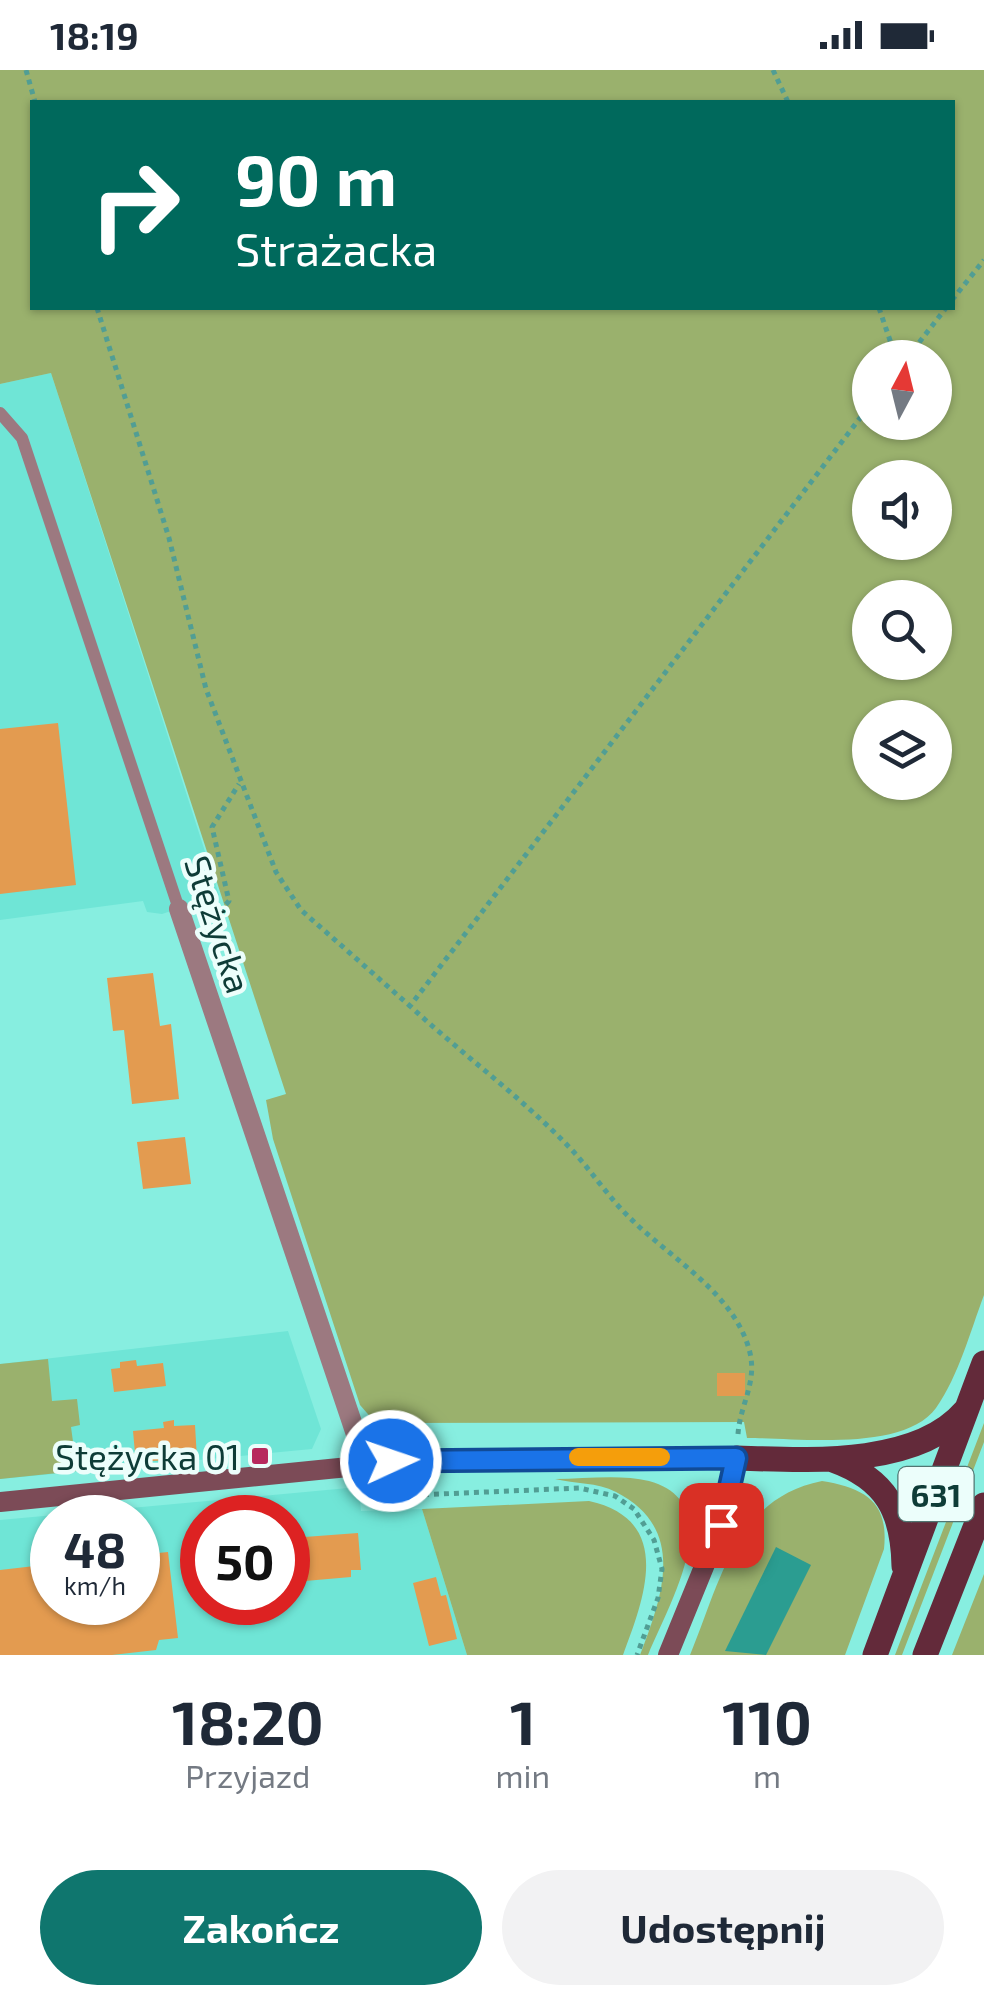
<!DOCTYPE html>
<html lang="pl">
<meta charset="utf-8">
<style>
:root{--surface:#fff;--page:#f2f2f3;--text:#1f2937;--muted:#747a83;--accent:#0f766e}
body{margin:0;font-family:"Exo 2",sans-serif;background:var(--page);color:var(--text);height:100vh;display:flex;flex-direction:column;font-size:38px;white-space:nowrap}
*{box-sizing:border-box;margin:0}
p{font-size:32px;color:var(--muted)}
.icon{flex:none;width:55px;height:55px;fill:none;stroke:currentColor;stroke-width:2;stroke-linecap:round;stroke-linejoin:round}
.map{position:relative;height:1585px;overflow:hidden}
.sheet{display:flex;flex-direction:column;background:var(--surface);flex:1}
.sheet>*{flex:none}
.hud{position:absolute;left:30px;top:30px;width:925px;height:210px;border-radius:0px;box-shadow:0 2px 8px #0004;background:#00695c;color:#fff;overflow:hidden}
.needle{width:65px;rotate:7deg}
.fabs{position:absolute;left:852px;top:270px;display:grid;gap:20px}
.fabs a{display:grid;place-items:center;width:100px;height:100px;border-radius:50%;background:var(--surface);box-shadow:0 2px 8px #0004;font-size:50px}
.speed{position:absolute;left:30px;top:1425px;display:flex;gap:20px;font-size:50px;font-weight:700;text-align:center}
.speed>*{display:grid;place-content:center;width:130px;height:130px;border-radius:50%;background:var(--surface);box-shadow:0 2px 8px #0004;line-height:1}
.speed small{font-size:25px;font-weight:400}
.speed .limit{border:15px solid #d22;background:#fff;color:#111}
.pin{position:absolute;display:grid;place-items:center;width:85px;height:85px;color:#fff;margin:-42px;border-radius:20px;box-shadow:0 5px 15px #0006}
.me{position:absolute;width:110px;margin:-55px;rotate:87deg;stroke-linejoin:round;filter:drop-shadow(0 0 8px #0008)}
.turn{display:flex;align-items:center;gap:35px;height:210px;padding:0 40px;font-size:45px}
.turn .icon{width:130px;height:130px;stroke-width:2.5}
.turn b{display:block;font-size:70px;line-height:85px}
.eta{display:flex;justify-content:space-evenly;align-items:center;height:170px;text-align:center}
.eta b{font-size:60px;font-weight:700;line-height:70px}
.button{display:flex;gap:20px;margin-top:auto;padding:20px 40px}
.button a{flex:1;height:115px;border-radius:60px;background:var(--accent);color:#fff;font-size:40px;font-weight:700;line-height:115px;text-align:center}
.button a+a{background:var(--page);color:var(--text)}
.status{display:flex;justify-content:space-between;align-items:center;height:70px;padding:0 50px;background:var(--surface);direction:ltr}
.status svg{height:28px;fill:currentColor}
.map>svg:first-child{display:block}
</style>
<div class="status"><b>18:19</b><svg viewBox="0 0 49 12"><path d="M0 12V9h3v3zM5 12V6h3v6zM10 12V3h3v9zM15 12V0h3v12zM26 1h20v11H26zM47 4h2v5h-2z"/></svg></div>
<div class="map">
<svg width="984" height="1585" viewBox="0 0 984 1585">
<rect width="100%" height="100%" fill="#87eee0"/>
<path fill="#6fe5d6" fill-rule="evenodd" d="M51 303 219 825 162 844 147 842 143 831 0 850V314Z
M288 1261 321 1359 312 1379 0 1409V1294Z
M359 1417 361 1441 422 1439 467 1585H0V1450ZM52 1448H138V1532H52ZM202 1448H288V1532H202Z"/>
<path fill="#9ab16d" fill-rule="evenodd" d="M0 0H984V1225C970 1262 959 1305 936 1338 904 1382 798 1368 747 1368L744 1352 385 1353 374 1351 360 1335 273 1069 266 1030 286 1024 51 303 0 314ZM32 32H952V238H32ZM870 288H935V352H870ZM870 408H935V472H870ZM870 528H935V592H870ZM870 648H935V712H870Z
M48 1289 52 1331 77 1329 80 1355 71 1357 77 1401 0 1409V1294Z
M984 1353V1372L902 1585H895Z
M555 1409C585 1409 620 1404 649 1411 731 1433 667 1537 648 1585H640C662 1527 688 1459 616 1422 597 1412 575 1414 555 1409Z
M822 1411C864 1418 889 1431 884 1479L845 1585H690C720 1513 735 1428 822 1411Z
M589 1431C675 1450 644 1529 623 1585H467L422 1439Z
M984 1504V1585H952Z"/>
<path fill="#2b9d91" d="M776 1477 811 1495 766 1585 725 1581Z"/>
<path fill="#e39b50" d="M58 653 76 815 0 824V659Z
M153 903 160 956 171 954 179 1029 132 1034 124 960 113 961 107 908Z
M185 1067 191 1114 143 1119 137 1072Z
M136 1290 137 1296 163 1293 166 1316 114 1322 111 1299 120 1298V1292Z
M717 1303H745V1326H717Z
M174 1350V1356L195 1355 197 1389 128 1392 127 1384 135 1383 133 1361 164 1358 163 1352Z
M358 1463 361 1500H351V1507L305 1511V1504L294 1505 291 1468Z
M168 1482 178 1568 159 1570 156 1580 112 1585H0V1500L52 1494V1532H138V1485Z
M436 1507 441 1526 446 1525 457 1569 429 1576 413 1513Z"/>
<g fill="none" stroke-linecap="round" stroke-linejoin="round">
<path stroke="#519e94" stroke-width="5" stroke-dasharray="5 5" stroke-linecap="butt" d="M26 0 35 32
M773 0 788 32
M952 230 984 190
M97 238 169 468 206 619 276 802 301 840 410 936
M879 238 896 288
M907 288 946 238
M206 857 229 831 212 757 239 714
M738 1364C740 1335 757 1313 750 1283 736 1224 671 1189 630 1148 608 1127 591 1100 570 1078 521 1027 462 984 410 936L870 335
M394 1426 579 1418 615 1426 634 1439 654 1470 662 1499 658 1528 637 1585"/>
<path stroke="#9c7980" stroke-width="12" d="M0 343 22 368 179 839"/>
<path stroke="#9c7980" stroke-width="20" d="M179 839 366 1394"/>
<path stroke="#7c4b57" stroke-width="20" d="M0 1432 428 1389 737 1388 721 1455 668 1585"/>
<path stroke="#632a3a" stroke-width="25" d="M737 1388C804 1390 916 1398 965 1341
M833 1390C886 1409 903 1441 904 1496
M875 1585 984 1293
M925 1585 984 1435"/>
</g>
<g fill="none" stroke-linecap="round" stroke-linejoin="round">
<g stroke="#114b97" stroke-width="25">
<path id="route" d="M391 1391 736 1388 721 1455"/>
</g>
<use href="#route" stroke="#1a73e8" stroke-width="18"/>
<path stroke="#f59e0b" stroke-width="18" d="M578 1387H661"/>
</g>
<rect fill="#b7295d" stroke="#ecfefb" stroke-width="4" x="250" y="1376" width="20" height="20" rx="5"/>
<g text-anchor="middle" dominant-baseline="central" stroke-width="9" stroke-linejoin="round" paint-order="stroke">
<rect fill="#ecfefb" stroke="#517672" stroke-width="2.5" x="898.5" y="1397" width="75" height="54" rx="8"/>
<g font-size="32" font-weight="bold" fill="#0e3c37">
<text x="936" y="1424">631</text>
</g>
<g font-size="35" fill="#0e3c37" stroke="#ecfefb">
<text transform="translate(219 854) rotate(72)">Stężycka</text>
</g>
<g font-size="35" fill="#0e3c37" stroke="#ecfefb" text-anchor="end">
<text x="240" y="1386">Stężycka 01</text>
</g>
</g>
</svg>
<div class="fabs">
<a><svg class="needle" viewBox="-14 -14 28 28"><path d="M0-13l5 13h-10z" fill="#e53935"/><path d="M0 13l5-13h-10z" fill="#747a83"/></svg></a>
<a><svg class="icon" aria-label="sound" viewBox="0 0 24 24"><path d="M4 9h4l5-4v14l-5-4H4zM17 9q2 3 0 6"/></svg></a>
<a><svg class="icon" aria-label="search" viewBox="0 0 24 24"><circle cx="10" cy="10" r="6"/><path d="M15 15l6 6"/></svg></a>
<a><svg class="icon" aria-label="layers" viewBox="0 0 24 24"><path d="M12 4l9 5-9 5-9-5zM3 14l9 5 9-5"/></svg></a>
</div>
<div class="speed"><div>48<small>km/h</small></div><div class="limit">50</div></div>
<div class="pin" style="left:721px;top:1455px;background:#d93025"><svg class="icon" aria-label="arrive" viewBox="0 0 24 24"><path d="M6 21V4h12l-3 4 3 4H6"/></svg></div>
<svg class="me" style="left:391px;top:1391px" viewBox="-20 -20 40 40"><circle r="17" fill="#1a73e8" stroke="#fff" stroke-width="3"/><path d="M0-11L8 9 0 5-8 9z" fill="#fff"/></svg>
<div class="hud">
<div class="turn"><svg class="icon" aria-label="right" viewBox="0 0 24 24"><path d="M7 20v-9h11M14 6l5 5-5 5"/></svg><div><b>90 m</b>Strażacka</div></div>
</div>
</div>
<section class="sheet">
<div class="eta">
<div><b>18:20</b><p>Przyjazd</p></div>
<div><b>1</b><p>min</p></div>
<div><b>110</b><p>m</p></div>
</div>
<div class="button"><a>Zakończ</a><a>Udostępnij</a></div>
</section>
